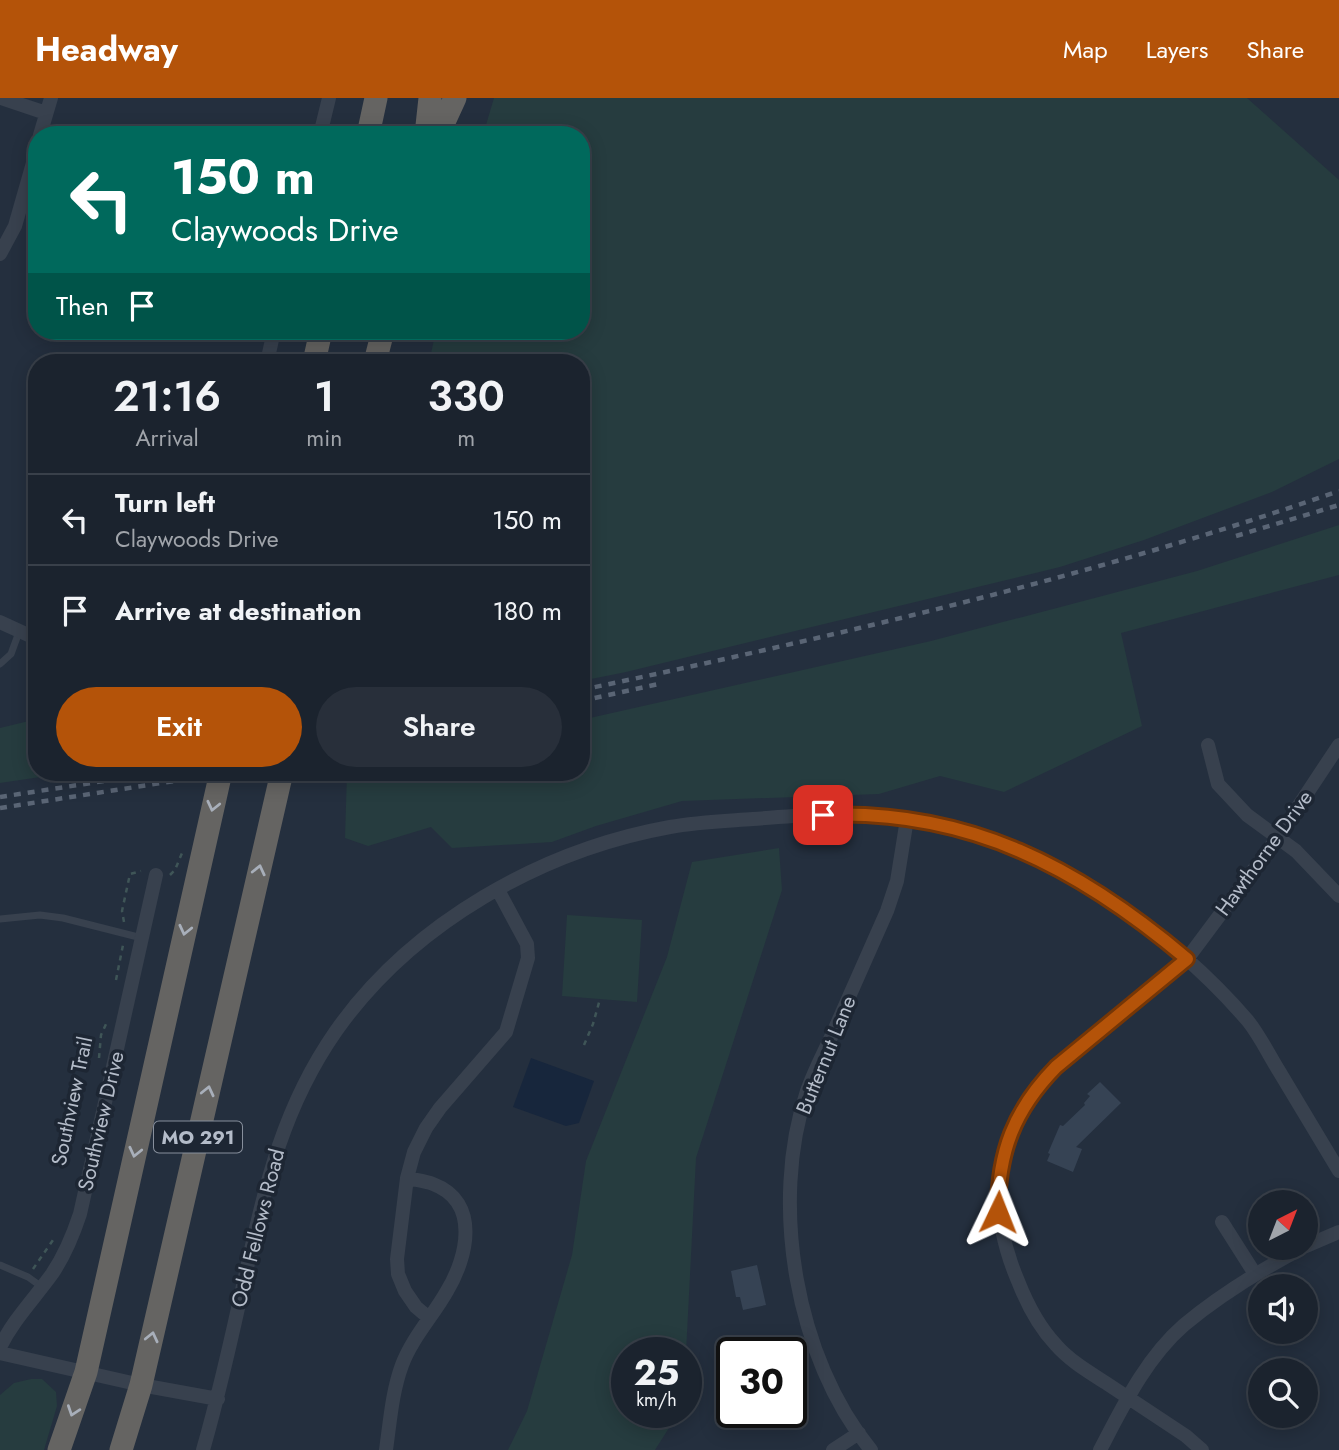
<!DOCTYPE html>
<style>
:root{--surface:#1b232e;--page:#282f3a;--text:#f1f3f6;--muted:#a0a4aa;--line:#39404a;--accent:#b45309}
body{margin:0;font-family:Jost,sans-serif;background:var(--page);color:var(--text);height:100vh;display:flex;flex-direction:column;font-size:26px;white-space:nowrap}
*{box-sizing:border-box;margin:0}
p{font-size:23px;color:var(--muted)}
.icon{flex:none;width:38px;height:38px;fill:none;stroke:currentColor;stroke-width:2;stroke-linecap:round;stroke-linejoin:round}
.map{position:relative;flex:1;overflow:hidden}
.drawer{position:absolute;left:28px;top:256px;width:562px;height:427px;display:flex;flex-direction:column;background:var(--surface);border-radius:28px;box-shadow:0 4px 18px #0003,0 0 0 2px var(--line)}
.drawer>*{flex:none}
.hud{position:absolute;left:28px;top:28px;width:562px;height:214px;border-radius:28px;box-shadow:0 4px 18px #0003,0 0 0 2px var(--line);background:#00695c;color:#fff;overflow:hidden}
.needle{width:46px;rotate:42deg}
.buttons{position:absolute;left:1248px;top:1092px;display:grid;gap:14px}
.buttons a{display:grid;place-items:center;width:70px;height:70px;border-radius:50%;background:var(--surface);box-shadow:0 4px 18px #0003,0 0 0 2px var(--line);font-size:35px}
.speed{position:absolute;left:611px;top:1239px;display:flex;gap:14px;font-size:35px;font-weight:700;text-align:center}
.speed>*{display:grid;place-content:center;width:91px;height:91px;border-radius:50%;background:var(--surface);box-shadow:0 4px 18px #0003,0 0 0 2px var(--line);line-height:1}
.speed small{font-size:18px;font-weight:400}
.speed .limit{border:4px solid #111;border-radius:10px;background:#fff;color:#111}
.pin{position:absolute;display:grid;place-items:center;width:60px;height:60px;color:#fff;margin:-30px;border-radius:14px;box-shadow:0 4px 10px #0006}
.me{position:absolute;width:77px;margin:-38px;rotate:2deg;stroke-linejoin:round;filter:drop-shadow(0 0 5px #0008)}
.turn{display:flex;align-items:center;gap:24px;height:147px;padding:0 28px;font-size:32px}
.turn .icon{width:91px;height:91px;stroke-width:2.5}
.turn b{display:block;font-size:49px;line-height:60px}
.then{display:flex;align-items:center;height:66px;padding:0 28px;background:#0003;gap:14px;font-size:26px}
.eta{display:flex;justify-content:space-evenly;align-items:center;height:119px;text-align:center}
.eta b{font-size:42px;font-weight:600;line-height:49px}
.button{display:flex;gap:14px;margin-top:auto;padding:14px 28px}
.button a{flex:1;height:80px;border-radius:42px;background:var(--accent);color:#fff;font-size:28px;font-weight:600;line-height:80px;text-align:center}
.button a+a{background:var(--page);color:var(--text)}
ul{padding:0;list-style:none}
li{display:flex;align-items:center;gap:21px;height:91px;padding:0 28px;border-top:2px solid var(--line)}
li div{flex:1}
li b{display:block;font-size:26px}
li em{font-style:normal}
header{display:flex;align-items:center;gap:42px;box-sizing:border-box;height:98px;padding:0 35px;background:var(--accent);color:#fff}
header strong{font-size:33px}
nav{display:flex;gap:38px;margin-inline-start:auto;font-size:24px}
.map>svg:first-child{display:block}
</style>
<header>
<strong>Headway</strong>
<nav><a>Map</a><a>Layers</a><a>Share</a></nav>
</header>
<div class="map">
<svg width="1339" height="1352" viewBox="0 0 1339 1352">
<rect width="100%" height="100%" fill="#242f3e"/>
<path fill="#263c3f" d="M494 0H1247L1339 82V361L1272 394 1144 442 1060 469 626 574 581 583V264H429L436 233H581V37H483Z
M1339 427V477L1121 535 1142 628 1004 694 940 678 879 696 682 703 596 728 552 744 452 750 431 729 368 748 345 740 347 674H581V622L931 543 1197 473Z
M37 621V674H74L0 685V630Z
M779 750 782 792 696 1060 686 1255H626V1314H679L655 1352H508L527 1313 572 1157 586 1063 667 859 692 764Z
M567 817 642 822 637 904 562 898Z
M31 1281H42L56 1294 57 1308 44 1352H0V1297L14 1285Z"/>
<path fill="#17263c" d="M531 960 594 983 579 1025 566 1028 513 1009Z"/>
<path fill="#364354" d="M1100 984 1121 1005 1076 1049 1082 1051 1073 1074 1047 1063 1050 1056 1048 1055 1060 1027 1063 1028 1085 1007 1084 1005 1090 998 1087 996Z
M757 1167 766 1207 743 1212 740 1199H736L731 1173Z"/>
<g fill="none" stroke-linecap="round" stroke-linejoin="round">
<path stroke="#3f5557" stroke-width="2.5" stroke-dasharray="5 5" stroke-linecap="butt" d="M170 777 175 772 182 755
M124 824 122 813 130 776 141 773
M116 882 123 847
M584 947 593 926 600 901
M99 960 101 937 106 926
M33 1171 53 1142"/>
<path stroke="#38414e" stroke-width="7" d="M0 566 11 556 19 534
M0 821 40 817 63 820 142 840
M0 1167 28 1179 42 1189"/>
<path stroke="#38414e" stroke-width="14" d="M1 0 46 15
M40 37 51 0
M320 37 329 0
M0 156 15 128 37 51
M267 264 274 233
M0 524 37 541
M1208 647 1218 686 1247 717 1296 753 1339 798
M1222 1124 1255 1176
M1306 1148 1339 1134
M429 1220 416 1209 405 1193 398 1176 397 1161 407 1080 414 1054 426 1030 440 1010 506 934 528 860 527 846 498 792
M0 1249C14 1221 34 1201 52 1176 65 1157 73 1137 80 1116L156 777
M0 1255 141 1287 218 1301
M203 1352C220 1293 233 1234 246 1174 266 1085 283 1009 336 933 412 825 542 752 670 729 697 724 726 723 753 721 783 719 814 715 845 716 937 717 1028 746 1104 797 1157 833 1207 875 1248 923 1260 938 1269 957 1279 973 1299 1006 1319 1040 1339 1073
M386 1352C390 1324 392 1294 402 1267 412 1240 433 1218 447 1193 467 1160 481 1104 433 1086 425 1083 415 1082 407 1080
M833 1352 859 1335
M871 1352C796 1261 769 1105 807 993 814 973 824 954 833 935 851 894 869 854 887 813L897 783 907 721
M1100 1352C1123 1308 1146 1260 1184 1227 1220 1197 1261 1172 1302 1150
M1202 1352 1186 1338C1159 1320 1133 1303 1106 1285 1089 1274 1070 1263 1056 1247 1039 1229 1027 1206 1018 1183 984 1103 994 1032 1056 969L1187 861 1278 739 1339 647"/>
<path stroke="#656462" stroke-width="23" d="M368 37 376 0
M426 37 430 0
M438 37 455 0
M314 264 321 233
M375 264 383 233
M59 1352 86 1274 221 674
M121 1352 141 1287 282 674"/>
<path stroke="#5a6575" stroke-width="4.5" stroke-dasharray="7 7" stroke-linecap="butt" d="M1236 438 1339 407
M581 592C837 538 1091 479 1339 393
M581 603 663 585
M0 699 163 674
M0 710 232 674"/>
</g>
<defs><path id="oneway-chevron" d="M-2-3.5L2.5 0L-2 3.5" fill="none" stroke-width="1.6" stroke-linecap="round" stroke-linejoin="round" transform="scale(1.75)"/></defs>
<g stroke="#a8afba">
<use href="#oneway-chevron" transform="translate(213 708) rotate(103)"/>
<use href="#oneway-chevron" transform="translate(259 772) rotate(-77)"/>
<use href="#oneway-chevron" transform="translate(185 832) rotate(103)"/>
<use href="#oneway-chevron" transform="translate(208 993) rotate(-77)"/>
<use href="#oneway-chevron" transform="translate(135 1054) rotate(103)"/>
<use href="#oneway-chevron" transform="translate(152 1239) rotate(-77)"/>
<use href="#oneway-chevron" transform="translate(73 1313) rotate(109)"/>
</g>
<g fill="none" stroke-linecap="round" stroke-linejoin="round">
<g stroke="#753606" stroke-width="18">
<path id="route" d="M823 717C969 711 1079 770 1187 861L1056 969C1014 1012 998 1054 998 1114"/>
</g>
<use href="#route" stroke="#b45309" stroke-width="12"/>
</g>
<g text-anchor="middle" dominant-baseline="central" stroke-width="7" stroke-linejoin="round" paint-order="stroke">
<rect fill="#1d2633" stroke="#878f9c" stroke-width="2" x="154" y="1023.5" width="88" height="31" rx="5"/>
<g font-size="19" font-weight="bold" fill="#b4bcc9">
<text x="198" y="1039">MO 291</text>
</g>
<g font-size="21" fill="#b4bcc9" stroke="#1d2633">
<text transform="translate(1264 755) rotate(-54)">Hawthorne Drive</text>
<text transform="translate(826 957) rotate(-68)">Butternut Lane</text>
<text transform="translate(72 1003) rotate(-78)">Southview Trail</text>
<text transform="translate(101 1023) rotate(-77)">Southview Drive</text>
<text transform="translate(258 1130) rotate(-76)">Odd Fellows Road</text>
</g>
</g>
</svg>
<div class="buttons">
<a><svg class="needle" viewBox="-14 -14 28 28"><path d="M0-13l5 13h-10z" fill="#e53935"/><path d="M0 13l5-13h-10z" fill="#a0a4aa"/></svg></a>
<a><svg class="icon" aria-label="sound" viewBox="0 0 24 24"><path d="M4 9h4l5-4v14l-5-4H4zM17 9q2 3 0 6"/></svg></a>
<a><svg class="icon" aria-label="search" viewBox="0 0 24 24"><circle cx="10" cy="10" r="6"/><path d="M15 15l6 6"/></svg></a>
</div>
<div class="speed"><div>25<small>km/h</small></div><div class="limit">30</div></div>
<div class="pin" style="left:823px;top:717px;background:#d93025"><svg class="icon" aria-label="arrive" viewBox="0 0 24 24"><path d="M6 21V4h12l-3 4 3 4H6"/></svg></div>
<svg class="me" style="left:998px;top:1114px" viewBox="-20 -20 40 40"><path d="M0-17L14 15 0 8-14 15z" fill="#b45309" stroke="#fff" stroke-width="4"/></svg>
<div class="hud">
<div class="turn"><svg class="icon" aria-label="left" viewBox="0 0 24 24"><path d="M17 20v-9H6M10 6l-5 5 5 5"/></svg><div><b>150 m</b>Claywoods Drive</div></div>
<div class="then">Then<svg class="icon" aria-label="arrive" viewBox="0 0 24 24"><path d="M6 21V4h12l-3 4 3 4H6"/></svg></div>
</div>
<section class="drawer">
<div class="eta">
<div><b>21:16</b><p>Arrival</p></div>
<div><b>1</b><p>min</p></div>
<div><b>330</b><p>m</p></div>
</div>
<ul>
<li><svg class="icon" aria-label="left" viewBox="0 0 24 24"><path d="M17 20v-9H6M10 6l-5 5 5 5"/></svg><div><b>Turn left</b><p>Claywoods Drive</p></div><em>150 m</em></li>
<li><svg class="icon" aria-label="arrive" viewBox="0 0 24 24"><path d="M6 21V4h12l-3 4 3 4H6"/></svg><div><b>Arrive at destination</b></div><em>180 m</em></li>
</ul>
<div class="button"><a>Exit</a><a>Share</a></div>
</section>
</div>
